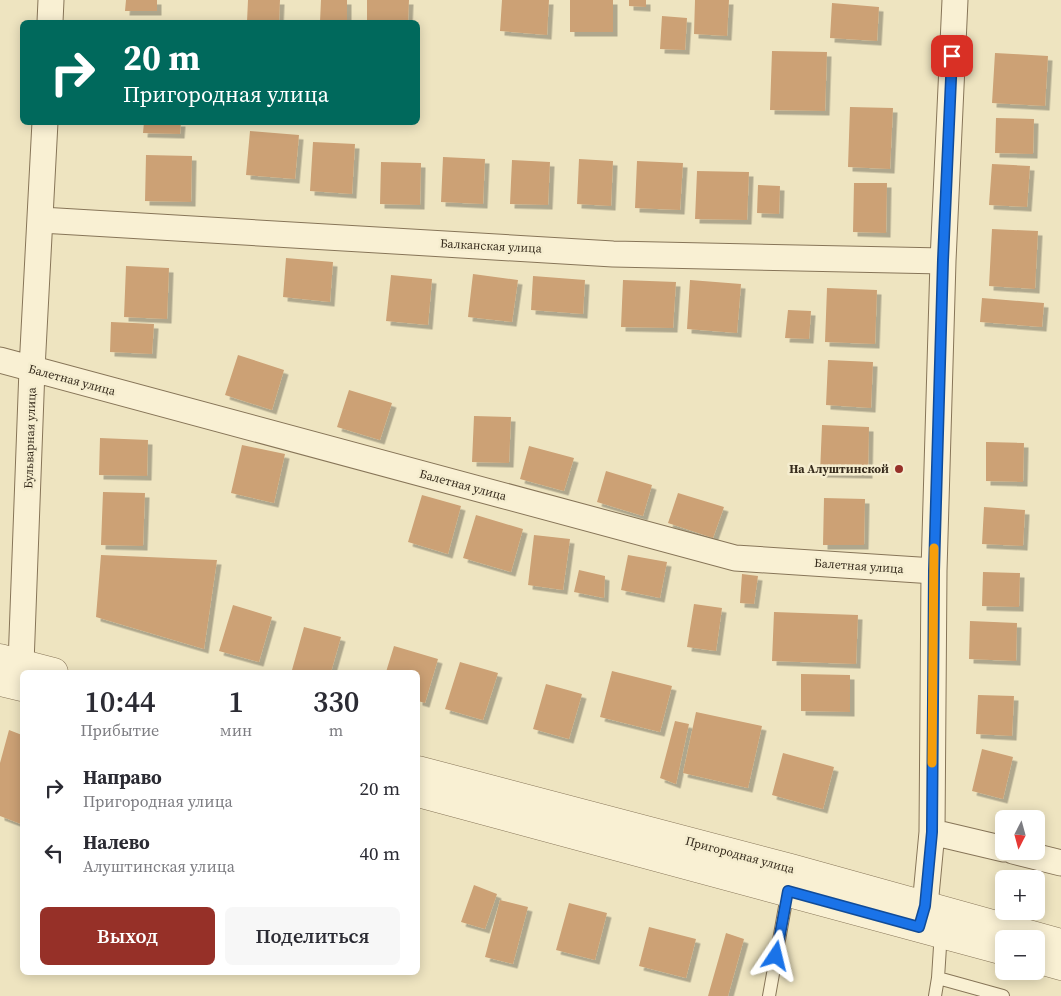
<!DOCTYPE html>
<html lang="ru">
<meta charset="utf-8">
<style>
:root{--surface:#fff;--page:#f7f7f7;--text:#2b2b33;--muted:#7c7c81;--accent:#963028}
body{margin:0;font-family:"Source Serif 4",serif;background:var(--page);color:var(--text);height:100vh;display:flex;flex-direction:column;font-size:19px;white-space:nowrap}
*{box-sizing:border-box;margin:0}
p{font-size:16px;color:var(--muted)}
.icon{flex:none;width:28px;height:28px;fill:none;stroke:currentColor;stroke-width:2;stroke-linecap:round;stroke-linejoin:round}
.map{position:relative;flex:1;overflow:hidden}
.details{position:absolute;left:20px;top:670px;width:400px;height:305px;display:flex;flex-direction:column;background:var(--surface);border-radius:8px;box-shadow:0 2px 12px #0003}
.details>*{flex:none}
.guide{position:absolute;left:20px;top:20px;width:400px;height:105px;border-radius:8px;box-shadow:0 2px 12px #0003;background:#00695c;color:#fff;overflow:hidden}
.needle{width:32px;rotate:186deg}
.controls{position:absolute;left:995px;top:810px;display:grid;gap:10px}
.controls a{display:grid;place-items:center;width:50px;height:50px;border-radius:8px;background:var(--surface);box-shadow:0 2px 12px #0003;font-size:25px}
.pin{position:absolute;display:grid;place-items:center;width:42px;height:42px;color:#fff;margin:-21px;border-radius:10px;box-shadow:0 2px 8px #0006}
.me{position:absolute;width:55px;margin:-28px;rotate:10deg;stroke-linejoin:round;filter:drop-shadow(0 0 4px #0008)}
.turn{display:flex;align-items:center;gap:18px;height:105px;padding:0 20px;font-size:22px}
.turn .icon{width:65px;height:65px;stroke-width:2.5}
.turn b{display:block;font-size:35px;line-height:42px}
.eta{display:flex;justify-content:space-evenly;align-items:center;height:85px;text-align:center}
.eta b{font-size:30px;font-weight:600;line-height:35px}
.button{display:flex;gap:10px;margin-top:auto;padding:10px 20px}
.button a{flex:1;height:58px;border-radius:8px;background:var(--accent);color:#fff;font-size:20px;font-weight:600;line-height:58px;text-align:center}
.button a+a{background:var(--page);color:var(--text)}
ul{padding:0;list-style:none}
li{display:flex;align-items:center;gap:15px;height:65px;padding:0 20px}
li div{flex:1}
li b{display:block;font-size:19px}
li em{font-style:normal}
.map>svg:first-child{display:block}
</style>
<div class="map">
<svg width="1061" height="996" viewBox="0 0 1061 996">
<defs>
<filter id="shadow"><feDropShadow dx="4.5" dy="4.5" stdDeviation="0" flood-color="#0004"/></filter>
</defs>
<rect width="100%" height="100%" fill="#eee4c0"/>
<path fill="#cca175" filter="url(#shadow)" d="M126 0H157V11H125Z
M248 0H280L279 22H247Z
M321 0H347V22H320Z
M367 0H409L408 22H367Z
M502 0H549L547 35 500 31Z
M570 0H613V32H570Z
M629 0H646V7L629 6Z
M695 0H729L727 36 694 34Z
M832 3 879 7 877 41 830 38Z
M662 16 687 18 685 50 660 49Z
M772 51 827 52 825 111 770 110Z
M995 53 1048 56 1045 106 992 103Z
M850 107 893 108 890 169 848 167Z
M996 118 1034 119 1033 154 995 153Z
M144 122H181L180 134 143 133Z
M250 131 299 135 295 179 246 175Z
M313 142 355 144 352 194 310 191Z
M146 155 192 156 191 202 145 201Z
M443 157 485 159 483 204 441 202Z
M579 159 613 161 611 206 577 204Z
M512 160 550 162 548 205 510 204Z
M637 161 683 163 680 210 635 208Z
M381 162 421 163 420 205 380 204Z
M992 164 1030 166 1027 207 989 205Z
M697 171 749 172 747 220 695 219Z
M854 183H887L886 233 853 232Z
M758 185 780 186 779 214 757 213Z
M992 229 1038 231 1035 289 989 286Z
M286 258 333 262 330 302 283 297Z
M126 266 169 268 167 319 124 317Z
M473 274 518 280 512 322 468 317Z
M391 275 432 279 428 325 386 321Z
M533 276 585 280 583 314 531 310Z
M623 280 676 282 673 328 621 327Z
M690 280 741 284 737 333 687 329Z
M827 288 877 290 875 344 825 342Z
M982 298 1044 303 1042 327 980 322Z
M788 310 811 311 809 339 785 338Z
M111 322 154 324 152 354 110 352Z
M238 355 284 370 272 410 225 395Z
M828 360 873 362 871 408 826 405Z
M349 390 392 403 380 440 337 427Z
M474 416 511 417 509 463 472 462Z
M822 425 869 427 868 474 820 473Z
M100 438 148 440 147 476 99 475Z
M986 442 1024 443 1023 482 986 481Z
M242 445 285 454 274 503 231 493Z
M529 446 574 458 564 491 520 479Z
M606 471 652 485 643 516 597 502Z
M103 492 145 493 143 546 101 545Z
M678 493 724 507 713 538 668 523Z
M422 495 461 506 448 554 408 542Z
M824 498 865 499 864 545H823Z
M984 507 1025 510 1023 546 982 544Z
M476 515 523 529 511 572 463 558Z
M534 535 570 539 563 590 528 585Z
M101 555 217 560 204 649 96 617Z
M628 555 667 562 660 598 621 590Z
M579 570 605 576 604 598 574 592Z
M983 572 1020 573 1019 607 982 606Z
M742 574 758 576 754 604 740 603Z
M694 604 722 608 716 651 687 647Z
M233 605 272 617 259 662 219 651Z
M774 612 858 615 856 664 772 661Z
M970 621 1017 623 1016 661 969 659Z
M304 627 341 637 331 672H302L292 670Z
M394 646 438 659 425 703 418 701V672H386Z
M460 662 498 673 483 720 445 709Z
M612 671 672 686 660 732 600 717Z
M801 674 850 675V712L801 711Z
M546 684 582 694 569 739 533 729Z
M978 695 1014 696 1012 736 976 734Z
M696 712 762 726 748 788 683 773Z
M675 721 689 724 676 784 660 778Z
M9 730 22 735V817L21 824 0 816V763Z
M982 749 1013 757 1003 799 972 791Z
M783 753 834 767 823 809 772 795Z
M474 885 497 894 485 929 461 922Z
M500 900 528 907 513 964 485 957Z
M569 903 607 913 595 960 556 950Z
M649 927 696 939 686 978 639 966Z
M726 933 744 939 728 996H708Z"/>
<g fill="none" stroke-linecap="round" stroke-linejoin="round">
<g stroke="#877558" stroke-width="14">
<path id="service" d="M941 931 938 978 1003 996
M769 996 788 890
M935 996 938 978"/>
</g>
<g stroke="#877558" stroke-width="27">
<path id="minor" d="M50 22 51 0
M41 220 613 254 943 261
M0 360 735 558 934 571
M22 682 21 664 32 369 45 122
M932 832 1004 849
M1013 851 1061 863
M920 924 925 906 932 832 934 571 943 261 955 0"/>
</g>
<g stroke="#877558" stroke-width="29">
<path id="tertiary" d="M0 658 54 672
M0 682 22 687
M418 770 791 868 1061 943
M418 793 1004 951
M1036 959 1061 966"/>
</g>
<use href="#service" stroke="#f9f0d3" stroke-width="12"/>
<use href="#minor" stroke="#f9f0d3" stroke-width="25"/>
<use href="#tertiary" stroke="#f9f0d3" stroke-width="28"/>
</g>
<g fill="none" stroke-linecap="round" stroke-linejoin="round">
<g stroke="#114b97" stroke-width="12">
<path id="route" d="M776 956 788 891 919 927 925 906 932 832 934 571 943 260 952 56"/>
</g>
<use href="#route" stroke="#1a73e8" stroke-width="9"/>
<path stroke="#f59e0b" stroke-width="9" d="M932 763 934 548"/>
</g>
<circle fill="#963028" stroke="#f5edcf" stroke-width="2" cx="899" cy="469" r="5"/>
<g text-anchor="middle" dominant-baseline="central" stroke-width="5" stroke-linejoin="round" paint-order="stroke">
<g font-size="12" fill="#362b1c" stroke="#f5edcf">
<text transform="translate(491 246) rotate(3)">Балканская улица</text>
<text transform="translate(72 380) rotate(15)">Балетная улица</text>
<text transform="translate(30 438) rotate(-88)">Бульварная улица</text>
<text transform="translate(463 485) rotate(15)">Балетная улица</text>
<text transform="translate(859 566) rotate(4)">Балетная улица</text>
<text transform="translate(740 855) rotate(15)">Пригородная улица</text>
</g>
<g font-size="12" font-weight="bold" fill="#362b1c" stroke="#f5edcf" text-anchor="end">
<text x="889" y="469">На Алуштинской</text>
</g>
</g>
</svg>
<div class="controls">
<a><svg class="needle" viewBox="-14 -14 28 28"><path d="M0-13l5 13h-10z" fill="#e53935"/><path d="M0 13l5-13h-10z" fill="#7c7c81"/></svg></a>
<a>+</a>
<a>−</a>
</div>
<div class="pin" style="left:952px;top:56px;background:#d93025"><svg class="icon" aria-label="arrive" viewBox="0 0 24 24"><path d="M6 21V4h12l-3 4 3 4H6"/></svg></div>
<svg class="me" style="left:776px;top:956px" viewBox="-20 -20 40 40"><path d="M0-17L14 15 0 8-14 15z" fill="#1a73e8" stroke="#fff" stroke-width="4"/></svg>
<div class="guide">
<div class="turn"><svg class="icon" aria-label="right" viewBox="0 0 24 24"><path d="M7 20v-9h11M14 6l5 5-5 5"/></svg><div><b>20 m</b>Пригородная улица</div></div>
</div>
<section class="details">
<div class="eta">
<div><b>10:44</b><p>Прибытие</p></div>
<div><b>1</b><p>мин</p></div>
<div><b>330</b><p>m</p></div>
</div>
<ul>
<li><svg class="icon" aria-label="right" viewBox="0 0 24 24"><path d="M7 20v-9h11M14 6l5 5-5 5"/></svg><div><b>Направо</b><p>Пригородная улица</p></div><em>20 m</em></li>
<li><svg class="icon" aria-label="left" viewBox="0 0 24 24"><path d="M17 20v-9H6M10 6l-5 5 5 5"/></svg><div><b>Налево</b><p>Алуштинская улица</p></div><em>40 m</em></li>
</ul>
<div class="button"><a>Выход</a><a>Поделиться</a></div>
</section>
</div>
